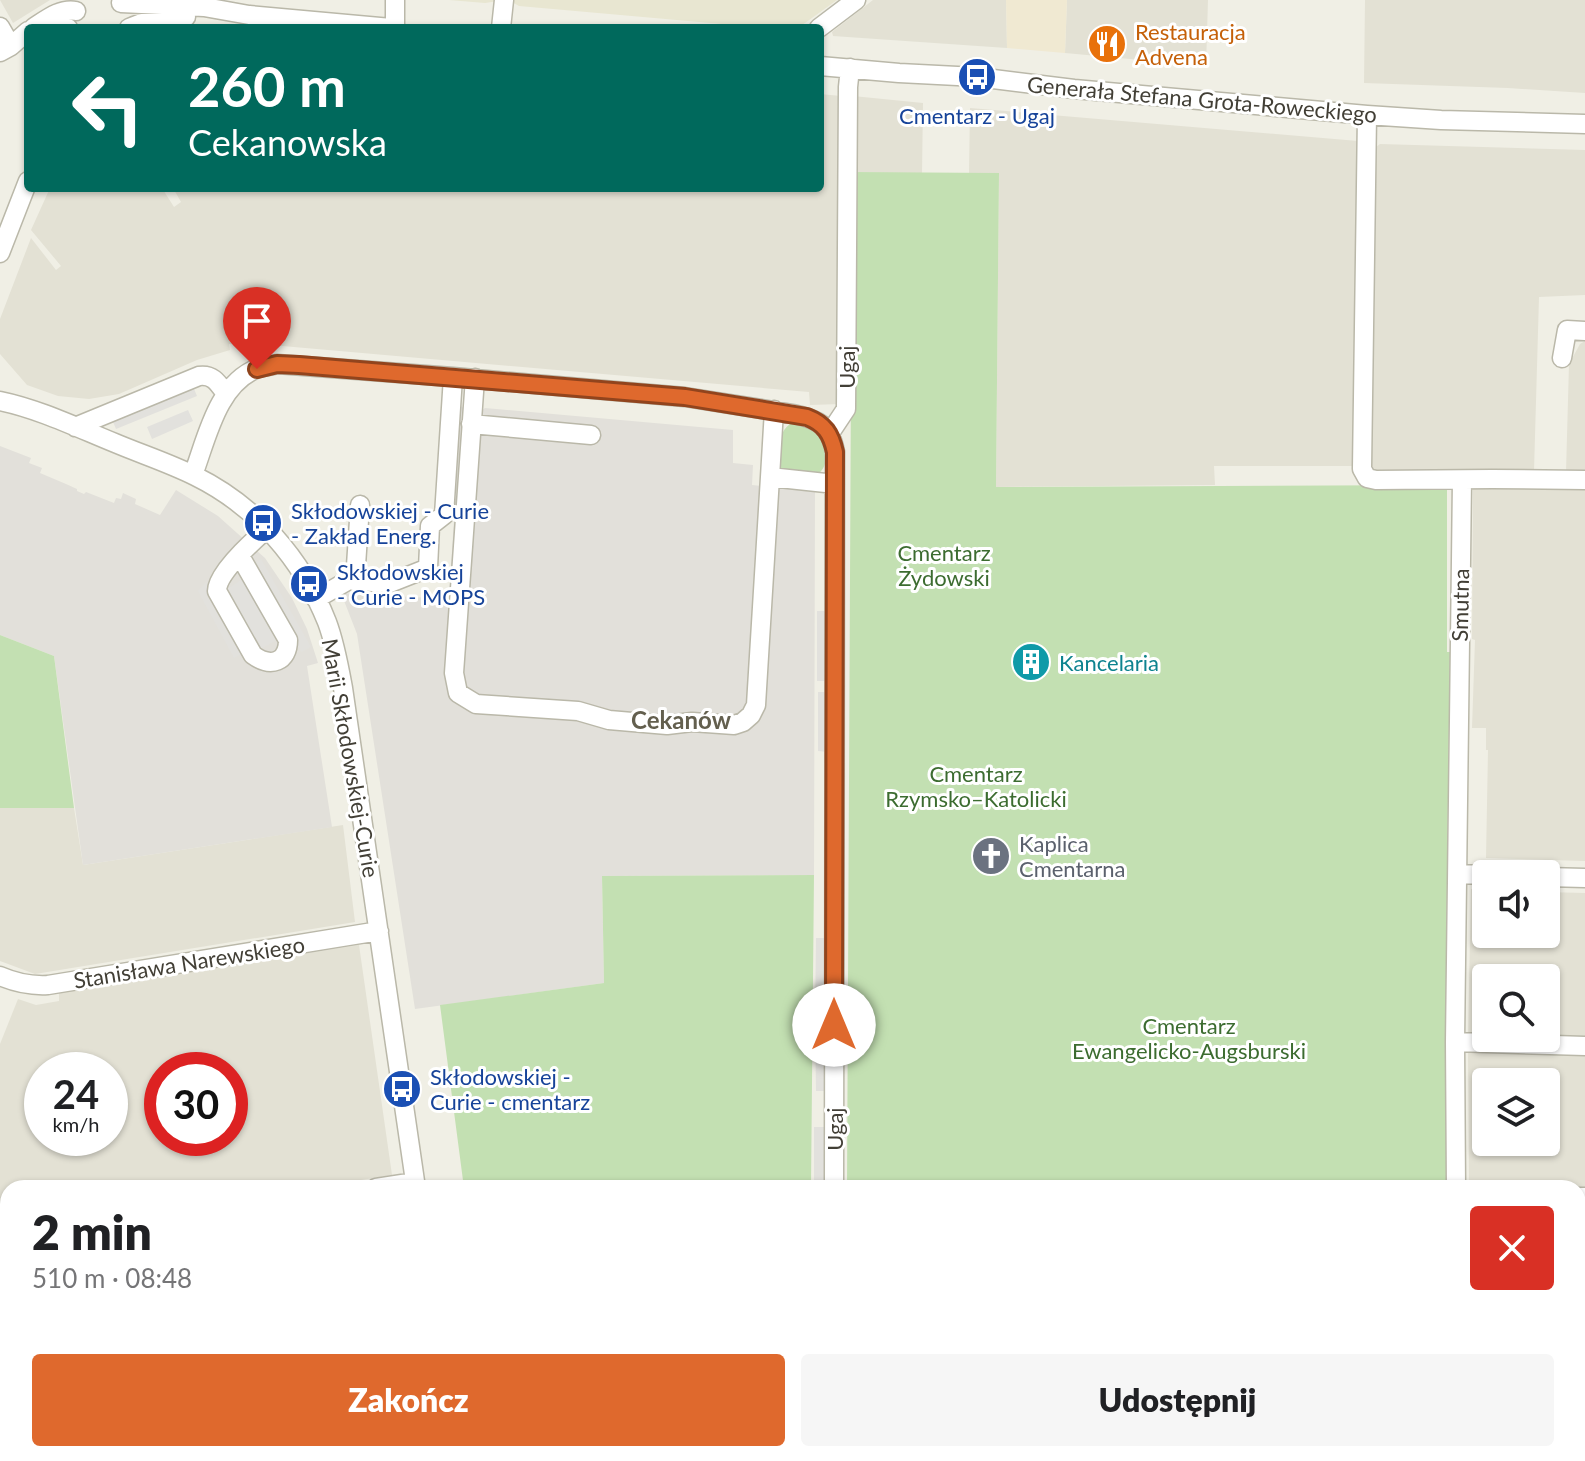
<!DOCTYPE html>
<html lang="pl">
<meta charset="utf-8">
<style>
:root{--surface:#fff;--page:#f6f6f6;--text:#202124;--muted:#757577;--accent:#df692d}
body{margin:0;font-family:Lato,sans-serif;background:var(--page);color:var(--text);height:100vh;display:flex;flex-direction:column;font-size:30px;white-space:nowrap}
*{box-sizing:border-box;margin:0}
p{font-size:26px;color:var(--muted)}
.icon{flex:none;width:44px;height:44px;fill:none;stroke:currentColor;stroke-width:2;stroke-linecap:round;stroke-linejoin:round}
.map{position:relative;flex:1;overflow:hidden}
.drawer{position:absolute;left:0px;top:1180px;width:1586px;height:282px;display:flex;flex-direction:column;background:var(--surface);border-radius:24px 24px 0 0;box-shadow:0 2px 6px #0004}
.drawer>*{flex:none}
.hud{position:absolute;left:24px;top:24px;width:800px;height:168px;border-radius:8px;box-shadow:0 2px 6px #0004;background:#00695c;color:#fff;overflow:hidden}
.fabs{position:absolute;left:1472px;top:860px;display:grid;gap:16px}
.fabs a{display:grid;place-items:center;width:88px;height:88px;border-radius:8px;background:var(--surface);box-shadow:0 2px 6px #0004;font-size:40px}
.speed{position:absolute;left:24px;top:1052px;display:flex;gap:16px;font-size:40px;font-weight:700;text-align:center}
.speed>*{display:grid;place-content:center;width:104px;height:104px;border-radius:50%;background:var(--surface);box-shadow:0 2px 6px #0004;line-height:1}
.speed small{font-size:20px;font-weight:400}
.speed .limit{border:12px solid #d22;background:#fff;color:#111}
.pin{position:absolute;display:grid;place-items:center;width:68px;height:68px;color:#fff;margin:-82px -34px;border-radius:50% 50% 50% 0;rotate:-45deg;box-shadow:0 0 8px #0007}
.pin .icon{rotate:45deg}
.me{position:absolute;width:88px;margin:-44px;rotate:0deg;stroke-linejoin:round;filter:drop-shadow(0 0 6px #0008)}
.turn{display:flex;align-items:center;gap:28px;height:168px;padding:0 32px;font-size:36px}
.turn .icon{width:104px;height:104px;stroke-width:2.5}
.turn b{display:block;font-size:56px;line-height:68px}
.round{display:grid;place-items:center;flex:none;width:84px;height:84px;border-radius:8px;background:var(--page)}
.summary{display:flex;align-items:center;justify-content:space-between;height:136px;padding:0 32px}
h1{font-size:48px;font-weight:800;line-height:60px}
.button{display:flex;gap:16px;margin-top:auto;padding:16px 32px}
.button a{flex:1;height:92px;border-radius:8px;background:var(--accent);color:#fff;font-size:32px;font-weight:800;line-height:92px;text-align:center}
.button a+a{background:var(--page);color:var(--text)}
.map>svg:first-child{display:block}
</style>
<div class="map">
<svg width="1585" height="1461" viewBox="0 0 1585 1461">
<rect width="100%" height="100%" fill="#f0efe5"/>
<path fill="#e3e1d4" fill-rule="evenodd" d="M0 0H50L13 23Z
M873 0H1006L1007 48 833 36 832 32Z
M1067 0H1208L1206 66 1065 53Z
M1365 0H1585V93L1508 88 1364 83Z
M820 94 841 96 840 404 810 405 809 392 247 343 229 344 230 350 197 360 119 394 89 399 58 396 27 385 0 354V319L31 238 56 270 61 266 31 230 50 188H162L174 207 181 202 173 188H820Z
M853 96 923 103 922 174 852 172Z
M970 108 1358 141 1354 466H1214L1215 485 996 487 999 174H969Z
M1380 144 1585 150V295L1539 297 1534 471 1370 472 1374 334 1376 147Z
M1585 341V473L1566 472 1569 364 1580 344Z
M1473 487 1585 488V861L1486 858 1488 750H1486V728H1472L1475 640 1472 639Z
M0 808H74L83 865 343 825 355 922 35 974 0 961Z
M1471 889 1486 890V934H1546V892L1585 893V1041L1546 1038V978H1486V1037L1468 1036Z
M359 945 392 1175 312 1188H8V1235L0 1236V1044L18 999 36 1005 59 1001V993ZM42 1070H110V1138H42ZM162 1070H230V1138H162Z
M1468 1049H1585V1192L1578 1188H1473L1469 1185ZM1486 1082H1546V1142H1486Z
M1578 1206H1585V1429H1578Z
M8 1257V1454H247L204 1461H0V1259Z
M360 1454H432L433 1461H317Z
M1471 1454H1564V1461H1471Z"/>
<path fill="#f0e9d2" d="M1006 0H1067L1065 53 1007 48Z"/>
<path fill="#e2e0da" d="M461 406 467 411 478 413 485 408 733 430V463L753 465 752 485 815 492 814 875 602 876 604 983 415 1009 357 634 341 593 449 599Z
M0 446 31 458 29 463 42 468 40 473 66 484 77 489V491L84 494 86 492 114 503 116 498 121 499 123 493 136 499 135 504 160 515 176 490 218 516 265 558 292 598 307 629 318 663 307 666 332 827 83 865 54 656 0 635Z"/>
<path fill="#e8e6d1" d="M449 0H837L798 28H767L519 6 510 1H498L485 3Z"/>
<path fill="#c3e0b2" d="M852 172 999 173 996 487 1447 485V652H1450L1447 872 1446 1188H847Z
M790 424C797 423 808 425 815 429 828 437 831 465 818 474L779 469C777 455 777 433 790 424Z
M0 635 54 656 74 808H0Z
M814 875 811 1188H464L440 1005 604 983 602 876Z
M500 1454H810V1460L501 1461Z
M846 1454H1449V1461H846Z"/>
<path fill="#e2e1dd" d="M192 384 197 396 116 429 111 417Z
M188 410 193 421 152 439 147 427Z
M261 559 311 647 301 652 251 565Z
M243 579 278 639 259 650 224 591Z
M206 582 245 652 234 658 198 591Z
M817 611H828V681H817Z
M818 692H828V752L818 751Z
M816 938H827L826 1015H815Z
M815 1021H826V1091H816Z
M814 1127H826L825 1184H814Z"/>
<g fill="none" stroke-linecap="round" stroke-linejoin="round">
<g stroke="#bab8a9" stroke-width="21">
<path id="minor" d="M395 0V28
M121 3 204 7 249 15 391 28
M0 27 11 46
M33 28C47 19 60 8 76 11
M54 28 64 27 68 28
M129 28C147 20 166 17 186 17
M501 28 504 0
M819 28 856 0
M0 52 11 46 28 31
M820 66 899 73 977 77 1074 89 1367 115 1441 120 1585 124
M1367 115 1362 469 1367 478 1376 480 1492 479 1585 480
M0 253 28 181
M1562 358 1567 330 1585 331
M475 378 454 673 458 693 476 704 578 711 609 720 667 725 692 722 734 725 743 722 751 715 756 705 770 477
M0 401C39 409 78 428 115 443 141 454 169 463 195 476 256 506 302 559 327 622 335 643 339 666 343 688L416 1188
M774 410 770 477 835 484
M471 424 591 435
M75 427 199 376C213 374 218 383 226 394
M830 433 846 409 848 87 850 68
M193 475C207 438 217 384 258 368 264 366 271 366 277 364L453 377 685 397 793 414C818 419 830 425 835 452L834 1188
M360 505 355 581 390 583 428 568 430 526 444 515 453 377
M240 556 288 640C288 662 271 668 253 655L217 591C217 573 254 540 268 528
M316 599 349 580 355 581
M1458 874 1486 875
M1546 877 1585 878
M0 976C16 983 30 986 48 985L379 931
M1455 1042 1585 1046
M376 1188 415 1182
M1456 1188 1455 1042 1462 480
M1578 1197H1585
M0 1249 8 1248
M1578 1448 1583 1437H1585
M455 1454 456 1461
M1459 1454V1461
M264 1461 307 1454
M833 1461V1454"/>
</g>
<use href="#minor" stroke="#fff" stroke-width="18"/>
</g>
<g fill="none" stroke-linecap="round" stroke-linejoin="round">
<g stroke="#91441d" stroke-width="20">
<path id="route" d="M257 369 277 364 299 365 685 397 807 417C825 424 831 434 835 452L834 1025"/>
</g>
<use href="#route" stroke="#df692d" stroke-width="14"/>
</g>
<defs>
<g id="restaurant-disc" transform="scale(2)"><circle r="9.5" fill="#e8710a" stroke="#fff"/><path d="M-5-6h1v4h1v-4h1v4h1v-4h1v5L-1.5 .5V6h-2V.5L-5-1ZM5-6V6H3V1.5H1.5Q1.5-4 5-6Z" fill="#fff"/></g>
<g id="bus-disc" transform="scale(2)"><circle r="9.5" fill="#1a4fb4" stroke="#fff"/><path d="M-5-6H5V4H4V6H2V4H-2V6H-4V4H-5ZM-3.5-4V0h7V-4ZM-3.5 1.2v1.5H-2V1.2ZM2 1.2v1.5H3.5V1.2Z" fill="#fff"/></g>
<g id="building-disc" transform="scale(2)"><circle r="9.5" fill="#0f9aa8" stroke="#fff"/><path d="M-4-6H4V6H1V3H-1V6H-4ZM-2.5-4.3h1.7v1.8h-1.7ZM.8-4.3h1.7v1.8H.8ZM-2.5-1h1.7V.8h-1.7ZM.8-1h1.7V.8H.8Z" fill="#fff"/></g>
<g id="church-disc" transform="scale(2)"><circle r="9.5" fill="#6b7280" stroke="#fff"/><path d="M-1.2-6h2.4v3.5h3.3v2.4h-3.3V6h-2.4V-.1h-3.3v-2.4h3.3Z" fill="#fff"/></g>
</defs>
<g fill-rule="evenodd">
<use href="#restaurant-disc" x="1107" y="44"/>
<use href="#bus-disc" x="977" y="77"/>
<use href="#bus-disc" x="263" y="523"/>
<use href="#bus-disc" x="309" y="584"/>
<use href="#building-disc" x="1031" y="662"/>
<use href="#church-disc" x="991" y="856"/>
<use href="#bus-disc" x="402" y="1089"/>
</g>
<g text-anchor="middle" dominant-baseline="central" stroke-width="6" stroke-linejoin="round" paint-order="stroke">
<g font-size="22" fill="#c56008" stroke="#fff" text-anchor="start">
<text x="1135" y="31">Restauracja<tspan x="1135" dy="25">Advena</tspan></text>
</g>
<g font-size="22" fill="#423f36" stroke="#fff">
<text transform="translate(1202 99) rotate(5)">Generała Stefana Grota-Roweckiego</text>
<text transform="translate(846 367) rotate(-90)">Ugaj</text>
<text transform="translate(1460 605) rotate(-89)">Smutna</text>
<text transform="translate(351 758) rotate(80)">Marii Skłodowskiej-Curie</text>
<text transform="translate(189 962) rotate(-9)">Stanisława Narewskiego</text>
<text transform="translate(834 1129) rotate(-90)">Ugaj</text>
</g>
<g font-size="22" fill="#164399" stroke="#fff" text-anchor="start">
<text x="977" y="115" text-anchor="middle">Cmentarz - Ugaj</text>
<text x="291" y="510">Skłodowskiej - Curie<tspan x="291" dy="25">- Zakład Energ.</tspan></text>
<text x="337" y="571">Skłodowskiej<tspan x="337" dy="25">- Curie - MOPS</tspan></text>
<text x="430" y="1076">Skłodowskiej -<tspan x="430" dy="25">Curie - cmentarz</tspan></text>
</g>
<g font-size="22" fill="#3c6c30" stroke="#fff">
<text x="944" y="552">Cmentarz<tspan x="944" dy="25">Żydowski</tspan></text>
<text x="976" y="773">Cmentarz<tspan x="976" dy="25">Rzymsko–Katolicki</tspan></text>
<text x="1189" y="1025">Cmentarz<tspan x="1189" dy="25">Ewangelicko-Augsburski</tspan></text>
</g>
<g font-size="22" fill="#0d838f" stroke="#fff" text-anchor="start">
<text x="1059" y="662">Kancelaria</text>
</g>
<g font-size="22" fill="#5b616d" stroke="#fff" text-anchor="start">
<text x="1019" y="843">Kaplica<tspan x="1019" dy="25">Cmentarna</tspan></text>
</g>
<g font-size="24" font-weight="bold" fill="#635f4e" stroke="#fff">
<text x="681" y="719">Cekanów</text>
</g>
</g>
</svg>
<div class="fabs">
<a><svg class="icon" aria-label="sound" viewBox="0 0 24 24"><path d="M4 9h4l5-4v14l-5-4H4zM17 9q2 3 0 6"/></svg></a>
<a><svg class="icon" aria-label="search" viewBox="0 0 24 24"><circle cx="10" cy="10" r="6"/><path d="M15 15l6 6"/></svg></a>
<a><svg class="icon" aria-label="layers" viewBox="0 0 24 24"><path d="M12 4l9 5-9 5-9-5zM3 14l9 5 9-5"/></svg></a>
</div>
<div class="speed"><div>24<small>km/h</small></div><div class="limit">30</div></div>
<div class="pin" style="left:257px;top:369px;background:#d93025"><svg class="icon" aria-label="arrive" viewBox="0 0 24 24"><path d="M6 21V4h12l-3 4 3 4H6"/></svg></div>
<svg class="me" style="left:834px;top:1025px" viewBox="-20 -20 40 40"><circle r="19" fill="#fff"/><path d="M0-13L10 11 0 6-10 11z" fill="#df692d"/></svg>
<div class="hud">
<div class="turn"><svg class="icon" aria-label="left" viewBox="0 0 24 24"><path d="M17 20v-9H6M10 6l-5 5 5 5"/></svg><div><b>260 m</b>Cekanowska</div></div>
</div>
<section class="drawer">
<div class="summary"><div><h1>2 min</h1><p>510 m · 08:48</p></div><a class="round" style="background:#d93025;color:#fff"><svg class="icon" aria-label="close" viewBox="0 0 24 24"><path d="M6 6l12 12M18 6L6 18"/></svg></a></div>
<div class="button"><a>Zakończ</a><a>Udostępnij</a></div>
</section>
</div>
